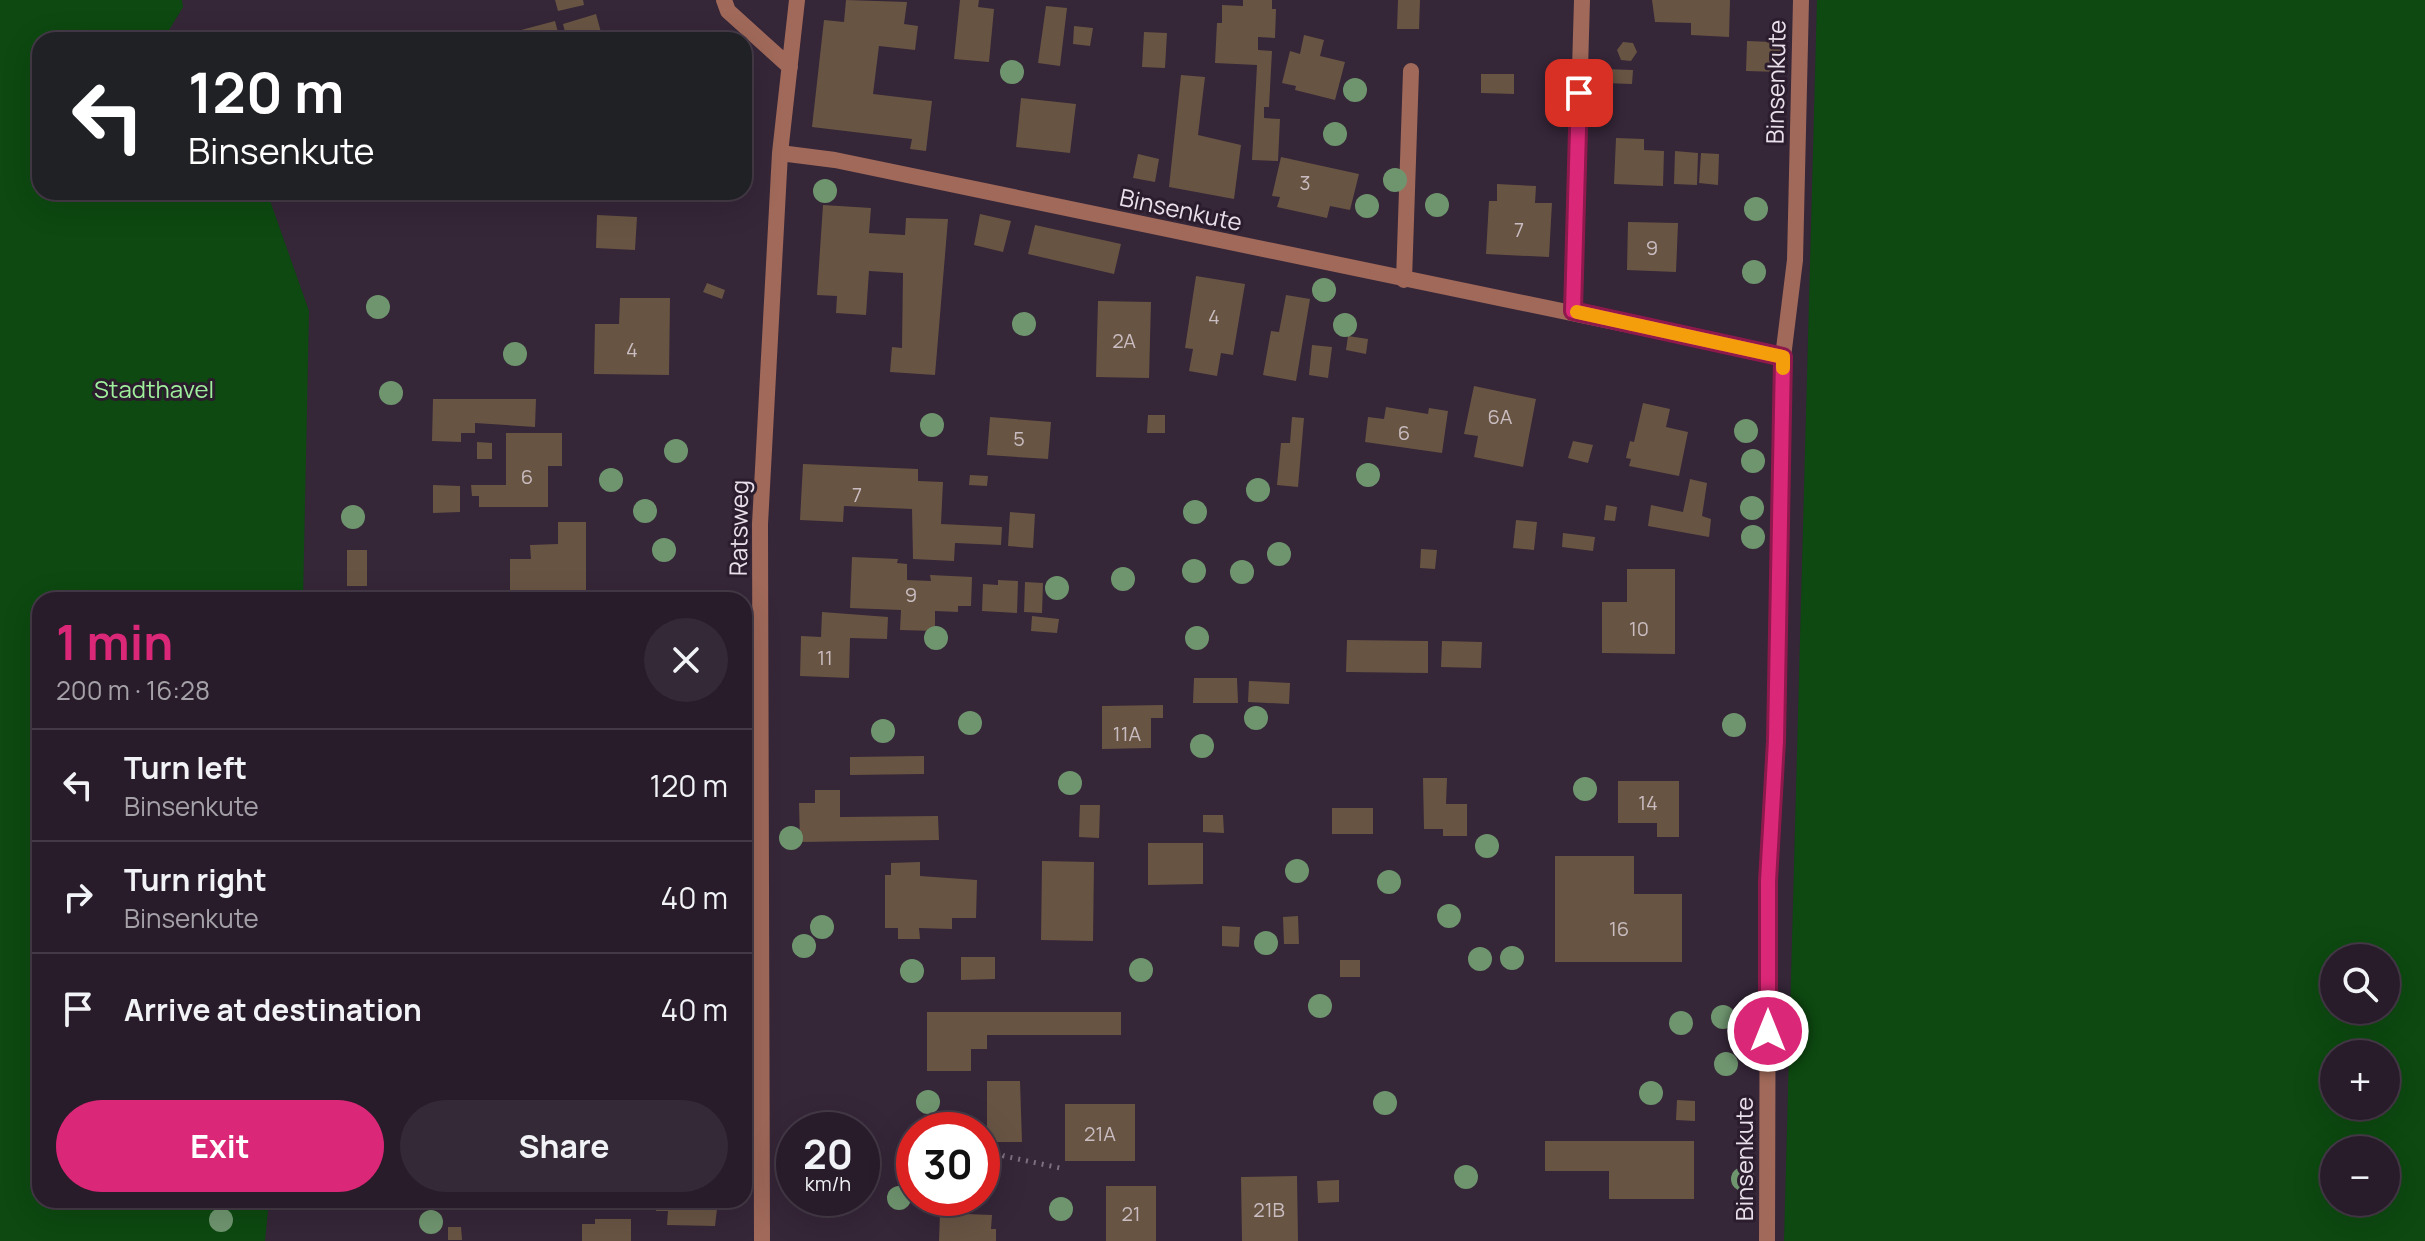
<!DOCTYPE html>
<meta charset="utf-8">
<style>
:root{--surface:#281c2a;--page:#342936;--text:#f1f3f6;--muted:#a5a1a8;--line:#443a47;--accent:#db2777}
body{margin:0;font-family:Manrope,sans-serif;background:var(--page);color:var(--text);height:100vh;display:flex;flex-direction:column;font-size:30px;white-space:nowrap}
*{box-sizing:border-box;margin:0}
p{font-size:26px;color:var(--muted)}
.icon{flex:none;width:44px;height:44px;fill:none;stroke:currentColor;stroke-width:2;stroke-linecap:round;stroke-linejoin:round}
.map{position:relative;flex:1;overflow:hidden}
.details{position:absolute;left:32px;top:592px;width:720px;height:616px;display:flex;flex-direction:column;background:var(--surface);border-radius:24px;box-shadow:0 8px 32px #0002,0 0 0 2px var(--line)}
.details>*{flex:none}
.guide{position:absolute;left:32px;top:32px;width:720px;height:168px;border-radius:24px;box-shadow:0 8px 32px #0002,0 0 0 2px var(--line);background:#202124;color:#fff;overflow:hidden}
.fabs{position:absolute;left:2320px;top:944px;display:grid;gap:16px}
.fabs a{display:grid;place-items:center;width:80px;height:80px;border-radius:50%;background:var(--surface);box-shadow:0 8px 32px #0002,0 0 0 2px var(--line);font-size:40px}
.speed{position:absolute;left:776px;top:1112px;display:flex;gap:16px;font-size:40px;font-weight:700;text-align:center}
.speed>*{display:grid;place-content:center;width:104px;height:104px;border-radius:50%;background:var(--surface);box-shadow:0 8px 32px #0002,0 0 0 2px var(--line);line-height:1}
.speed small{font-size:20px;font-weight:400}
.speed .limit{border:12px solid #d22;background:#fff;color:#111}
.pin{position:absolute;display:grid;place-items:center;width:68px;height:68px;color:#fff;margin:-34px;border-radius:16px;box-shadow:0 4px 12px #0006}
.me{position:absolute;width:88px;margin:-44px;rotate:0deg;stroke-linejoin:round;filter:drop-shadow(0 0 6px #0008)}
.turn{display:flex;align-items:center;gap:28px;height:168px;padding:0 24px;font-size:36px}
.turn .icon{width:104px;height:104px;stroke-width:2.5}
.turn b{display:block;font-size:56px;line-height:68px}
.round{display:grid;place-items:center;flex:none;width:84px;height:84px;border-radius:42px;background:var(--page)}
.headline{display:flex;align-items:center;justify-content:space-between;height:136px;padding:0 24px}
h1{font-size:48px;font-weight:700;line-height:60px;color:var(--accent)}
.action{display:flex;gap:16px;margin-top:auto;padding:16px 24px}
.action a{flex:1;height:92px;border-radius:48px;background:var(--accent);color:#fff;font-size:32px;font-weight:700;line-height:92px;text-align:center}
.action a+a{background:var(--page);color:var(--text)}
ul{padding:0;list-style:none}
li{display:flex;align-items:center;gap:24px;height:112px;padding:0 24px;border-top:2px solid var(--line)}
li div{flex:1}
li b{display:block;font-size:30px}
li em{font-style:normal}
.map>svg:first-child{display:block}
</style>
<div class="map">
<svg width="2425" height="1241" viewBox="0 0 2425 1241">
<rect width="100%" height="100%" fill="#352638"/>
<path fill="#0d4910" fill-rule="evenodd" d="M0 0H182L183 7 163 40H40V192H267L309 311 303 600H40V1200H269L265 1241H0Z
M1817 0H2425V1241H1784ZM2334 958H2386V1010H2334ZM2334 1054H2386V1106H2334ZM2334 1150H2386V1202H2334Z"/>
<path fill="#685443" d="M555 0H583L584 5 558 11Z
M846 0 907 2 904 24 918 26 915 50 879 46 873 94 932 101 926 151 910 149 912 139 812 127 824 20 844 22Z
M960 0H979L978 7 994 9 989 62 954 59Z
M1243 0H1272V9H1276L1275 38 1258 37V50L1272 51 1269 107H1264V118L1280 119 1278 161 1252 160 1257 65 1215 63 1217 23H1222V5L1243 6Z
M1398 0H1420L1419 29H1397Z
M1652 0H1730L1729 37 1691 35V23L1655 22Z
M1046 6 1067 8 1060 66 1038 63Z
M596 14 602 36 567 40 563 24Z
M555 21 560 40H507L506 34Z
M1074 26 1093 28 1090 46 1073 44Z
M1773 27 1783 28 1782 72 1746 71 1747 41 1772 42Z
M1144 32 1167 33 1165 68 1142 67Z
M1304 35 1324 40 1320 56 1345 62 1335 100 1295 90 1296 86 1282 83 1290 51 1300 54Z
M1623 42 1633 43 1637 52 1631 61 1621 60 1617 50Z
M1604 69 1633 70 1632 84 1603 83Z
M1481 74H1514V94L1481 93Z
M1181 75 1205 77 1198 135 1241 145 1234 199 1169 187Z
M1021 98 1076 104 1070 153 1016 147Z
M1616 138 1644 139V150L1664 151 1663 186 1614 184Z
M1675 151 1698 153 1697 185 1674 184Z
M1701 153 1719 154 1718 185 1699 183Z
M1138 154 1159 159 1155 182 1133 178Z
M1281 157 1359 174 1350 210 1330 206 1327 218 1277 207 1280 197 1272 196Z
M1497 184 1536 186 1535 203H1552L1549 257 1486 254 1489 201H1497Z
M823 205 871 208 869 233 905 235 906 218 948 219 935 375 890 372 892 347 902 348 903 273 869 271 866 315 836 313 837 296 817 295Z
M980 214 1011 221 1003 252 974 245Z
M597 215 637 217 635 250 596 248Z
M1628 222 1678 223 1676 272 1627 270Z
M1035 225 1121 244 1114 274 1028 254Z
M1196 276 1245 284 1233 355 1221 353 1217 376 1189 371 1193 349 1185 348Z
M707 283 725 290 722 299 703 292Z
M1286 295 1310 299 1296 381 1263 375 1271 331 1279 332Z
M620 298H670L669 375 594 374 595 324H619Z
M1098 301 1151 302 1149 378 1096 377Z
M1348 336 1368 339 1366 354 1346 350Z
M1312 345 1332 347 1328 378 1309 375Z
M1474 386 1536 399 1523 467 1474 457 1478 436 1464 434Z
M433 399H536L535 427 475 423V433H461V442L432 441Z
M1643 403 1670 409 1666 427 1688 432 1679 476 1629 466 1631 459 1626 458 1630 441 1634 442Z
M1386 407 1428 414 1429 408 1448 411 1442 453 1365 442 1368 417 1384 419Z
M1148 415H1165V433H1147Z
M990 417 1051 422 1048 459 987 455Z
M1292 417 1304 418 1298 487 1277 485 1281 443H1290Z
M506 433H562V466H548V507H479V496H472L471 485H506Z
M1573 441 1593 445 1588 463 1568 458Z
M477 442 492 443V459H477Z
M803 464 918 469V481L943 482 941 524 1002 527 1001 545 955 543 954 561 913 559 912 509 844 506 843 522 800 520Z
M970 475 988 476 987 486 969 485Z
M1690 479 1707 483 1702 516 1711 519 1709 537 1648 526 1651 505 1683 512Z
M433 485 460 486V512L433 513Z
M1606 505 1617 507 1615 521 1604 520Z
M1010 512 1035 514 1033 548 1008 546Z
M1516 520 1537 522 1534 550 1513 548Z
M558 522H586V600H557V591H510V559H531L530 545 558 544Z
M1563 533 1595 537 1593 551 1562 547Z
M1421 549 1437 550 1435 569 1420 568Z
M347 550H367V586H347Z
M852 557 898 559 897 563 907 564V580L931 581 930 575 972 577 971 606H958V612L935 611V631L900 630 901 610 850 608Z
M1627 569H1675V654L1602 653V602H1627Z
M998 580 1018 581 1017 613 982 611 983 584 998 585Z
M1025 582 1043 583 1042 613 1024 612Z
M822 612 888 617 887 639 850 638 849 678 800 676 801 636 821 637Z
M1032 616 1059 619 1057 633 1031 631Z
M1347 640 1428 641V673L1346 672Z
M1442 641 1482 642 1481 668 1441 667Z
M1194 678H1237L1238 703H1193Z
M1249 681 1290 683 1289 704 1248 702Z
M1163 705V718H1151V748L1102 749V706Z
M924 756V774L850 775V757Z
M1423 778H1447L1446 804H1467V836H1443V829H1424Z
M1618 781H1679V837H1657V823H1618Z
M815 790H840V817L938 816 939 840 800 842 799 803H815Z
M1080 805H1100L1099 838 1079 837Z
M1332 808H1373V834H1332Z
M1203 815H1223L1224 833 1203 832Z
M1148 843H1203V884L1148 885Z
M1555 856H1634V894H1682V962H1555Z
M1042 861 1094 862 1093 941 1041 940Z
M920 862V876L977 880 976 918H952V929L919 928 920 939H898V928H885V875H891V863Z
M1298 916 1299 944H1284L1283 917Z
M1222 926 1240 927 1239 947 1222 946Z
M961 957H995V979L961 980Z
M1340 960H1360V977H1340Z
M927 1012H1121V1035H987V1049H971V1071H927Z
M987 1081H1020L1022 1142H987Z
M1677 1100 1695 1101V1121L1676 1120Z
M1065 1104H1135V1161H1065Z
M1545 1141H1694V1199H1609V1171H1545Z
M1297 1176 1298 1241H1242L1241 1177Z
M1339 1180V1202L1318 1203 1317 1181Z
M1106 1186H1156V1241H1106Z
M657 1200H718L715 1226 667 1225 668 1211H656Z
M940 1213 992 1215 991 1229H996V1241H939Z
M595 1219H631V1241H582V1224H595Z
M448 1227H461L462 1240H448Z"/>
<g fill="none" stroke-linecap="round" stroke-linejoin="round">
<path stroke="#7c6f7e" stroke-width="5" stroke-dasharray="2 6" stroke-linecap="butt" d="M961 1119 969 1130
M982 1143 1004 1156 1060 1168"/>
<path stroke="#a0695a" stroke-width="16" d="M1404 280 1411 71
M1573 311 1582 0"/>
<path stroke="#a0695a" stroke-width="16" d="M724 0 728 11 790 67
M780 153 835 160 1783 357
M762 1241 760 524 780 153 797 0
M1767 1241 1768 881 1776 741 1783 357 1795 260 1801 0"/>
</g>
<g fill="#6f956f">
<circle cx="1012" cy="72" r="12"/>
<circle cx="1355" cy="90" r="12"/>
<circle cx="1335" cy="134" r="12"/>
<circle cx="1395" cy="180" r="12"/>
<circle cx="825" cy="191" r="12"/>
<circle cx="1437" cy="205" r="12"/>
<circle cx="1367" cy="206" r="12"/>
<circle cx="1756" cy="209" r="12"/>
<circle cx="1754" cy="272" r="12"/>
<circle cx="1324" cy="290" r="12"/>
<circle cx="378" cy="307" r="12"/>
<circle cx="1024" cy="324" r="12"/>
<circle cx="1345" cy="325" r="12"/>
<circle cx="515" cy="354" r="12"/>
<circle cx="391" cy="393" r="12"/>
<circle cx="932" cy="425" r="12"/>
<circle cx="1746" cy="431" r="12"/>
<circle cx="676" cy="451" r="12"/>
<circle cx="1753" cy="461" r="12"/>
<circle cx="1368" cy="475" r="12"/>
<circle cx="611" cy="480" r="12"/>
<circle cx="1258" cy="490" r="12"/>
<circle cx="1752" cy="508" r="12"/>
<circle cx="645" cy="511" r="12"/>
<circle cx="1195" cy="512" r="12"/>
<circle cx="353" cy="517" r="12"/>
<circle cx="1753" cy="537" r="12"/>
<circle cx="664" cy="550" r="12"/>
<circle cx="1279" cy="554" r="12"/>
<circle cx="1194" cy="571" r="12"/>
<circle cx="1242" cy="572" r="12"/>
<circle cx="1123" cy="579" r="12"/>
<circle cx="1057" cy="588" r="12"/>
<circle cx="936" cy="638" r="12"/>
<circle cx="1197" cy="638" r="12"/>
<circle cx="1256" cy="718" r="12"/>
<circle cx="970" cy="723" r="12"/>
<circle cx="1734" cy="725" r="12"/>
<circle cx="883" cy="731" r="12"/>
<circle cx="1202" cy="746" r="12"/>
<circle cx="1070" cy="783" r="12"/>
<circle cx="1585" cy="789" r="12"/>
<circle cx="791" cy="838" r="12"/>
<circle cx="1487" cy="846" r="12"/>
<circle cx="1297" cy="871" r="12"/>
<circle cx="1389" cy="882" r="12"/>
<circle cx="1449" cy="916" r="12"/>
<circle cx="822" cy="927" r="12"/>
<circle cx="1266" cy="943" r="12"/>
<circle cx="804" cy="946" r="12"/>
<circle cx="1512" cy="958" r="12"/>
<circle cx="1480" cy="959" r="12"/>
<circle cx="1141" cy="970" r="12"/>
<circle cx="912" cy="971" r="12"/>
<circle cx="1320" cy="1006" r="12"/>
<circle cx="1723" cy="1017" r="12"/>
<circle cx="1681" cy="1023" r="12"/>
<circle cx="1726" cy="1064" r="12"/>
<circle cx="1651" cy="1093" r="12"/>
<circle cx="928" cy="1102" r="12"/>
<circle cx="1385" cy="1103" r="12"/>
<circle cx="1466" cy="1177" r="12"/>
<circle cx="1743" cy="1179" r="12"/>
<circle cx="899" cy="1198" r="12"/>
<circle cx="1061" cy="1209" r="12"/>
<circle cx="221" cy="1220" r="12"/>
<circle cx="431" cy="1222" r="12"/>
</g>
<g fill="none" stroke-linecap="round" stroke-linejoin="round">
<g stroke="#8e194d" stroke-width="20">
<path id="route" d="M1579 93 1573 311 1783 357 1776 741 1768 881V1031"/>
</g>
<use href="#route" stroke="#db2777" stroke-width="14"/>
<path stroke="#f59e0b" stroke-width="14" d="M1577 312 1783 357V368"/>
</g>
<g text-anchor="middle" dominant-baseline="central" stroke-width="6" stroke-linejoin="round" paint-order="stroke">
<g font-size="20" fill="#c9bdc1">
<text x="1305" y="182">3</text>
<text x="1519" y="229">7</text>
<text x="1652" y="247">9</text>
<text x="1214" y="316">4</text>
<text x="1124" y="340">2A</text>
<text x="632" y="349">4</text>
<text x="1500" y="416">6A</text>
<text x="1404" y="432">6</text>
<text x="1019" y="438">5</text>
<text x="527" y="476">6</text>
<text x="857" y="494">7</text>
<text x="911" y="594">9</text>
<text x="1639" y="628">10</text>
<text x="825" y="657">11</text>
<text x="1127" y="733">11A</text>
<text x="1648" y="802">14</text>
<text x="1619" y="928">16</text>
<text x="1100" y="1133">21A</text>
<text x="1269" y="1209">21B</text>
<text x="1131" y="1213">21</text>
</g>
<g font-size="24" fill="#e9e0eb" stroke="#2b1d2d">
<text transform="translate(1775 82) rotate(-89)">Binsenkute</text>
<text transform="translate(1181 209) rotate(12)">Binsenkute</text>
<text transform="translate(738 528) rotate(-89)">Ratsweg</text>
<text transform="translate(1743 1159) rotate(-90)">Binsenkute</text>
</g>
<g font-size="24" fill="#9ff09c" stroke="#2b1d2d">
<text x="154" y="388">Stadthavel</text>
</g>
</g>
</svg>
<div class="fabs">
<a><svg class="icon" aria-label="search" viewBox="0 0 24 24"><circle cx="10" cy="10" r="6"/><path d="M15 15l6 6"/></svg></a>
<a>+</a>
<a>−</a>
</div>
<div class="speed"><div>20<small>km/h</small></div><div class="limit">30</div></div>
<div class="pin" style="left:1579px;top:93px;background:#d93025"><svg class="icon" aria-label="arrive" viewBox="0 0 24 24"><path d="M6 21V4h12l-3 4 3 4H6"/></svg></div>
<svg class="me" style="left:1768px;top:1031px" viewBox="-20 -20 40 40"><circle r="17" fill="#db2777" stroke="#fff" stroke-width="3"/><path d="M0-11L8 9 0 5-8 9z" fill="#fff"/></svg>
<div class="guide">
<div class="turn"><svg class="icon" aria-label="left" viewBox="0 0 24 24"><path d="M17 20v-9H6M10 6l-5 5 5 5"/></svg><div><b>120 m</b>Binsenkute</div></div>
</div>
<section class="details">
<div class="headline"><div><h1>1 min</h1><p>200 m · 16:28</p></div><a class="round"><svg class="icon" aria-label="close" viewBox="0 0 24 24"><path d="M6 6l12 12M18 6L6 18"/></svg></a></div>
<ul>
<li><svg class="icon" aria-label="left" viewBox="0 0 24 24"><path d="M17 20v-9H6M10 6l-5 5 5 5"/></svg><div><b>Turn left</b><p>Binsenkute</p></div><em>120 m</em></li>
<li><svg class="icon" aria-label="right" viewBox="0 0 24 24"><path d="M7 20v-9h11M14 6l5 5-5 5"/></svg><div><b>Turn right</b><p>Binsenkute</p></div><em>40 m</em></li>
<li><svg class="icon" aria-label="arrive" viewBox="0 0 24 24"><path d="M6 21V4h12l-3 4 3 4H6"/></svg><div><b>Arrive at destination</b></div><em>40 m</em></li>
</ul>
<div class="action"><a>Exit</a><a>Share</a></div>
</section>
</div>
